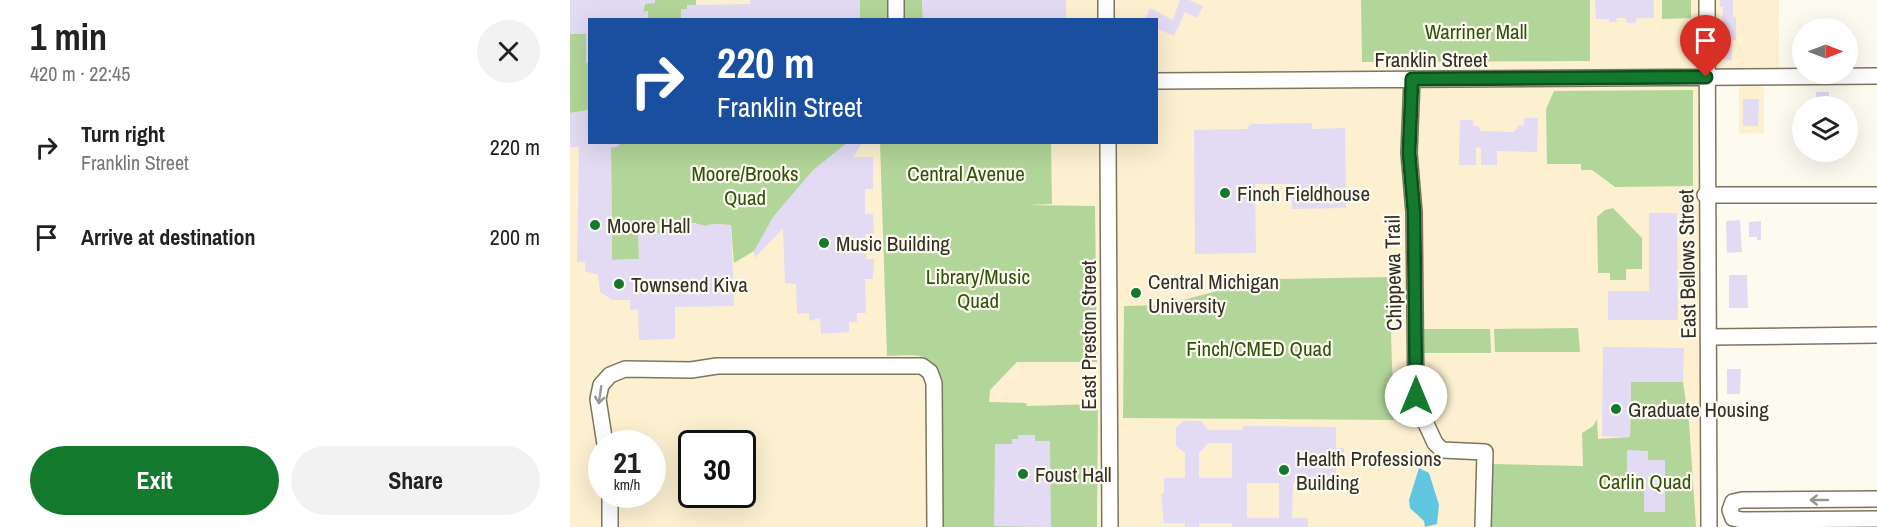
<!DOCTYPE html>
<meta charset="utf-8">
<style>
:root{--surface:#fff;--page:#f2f2f2;--text:#222;--muted:#767676;--accent:#13792c}
body{margin:0;font-family:"Archivo Narrow",sans-serif;background:var(--page);color:var(--text);height:100vh;display:flex;flex-direction:column;font-size:22px;white-space:nowrap}
*{box-sizing:border-box;margin:0}
p{font-size:20px;color:var(--muted)}
.icon{flex:none;width:33px;height:33px;fill:none;stroke:currentColor;stroke-width:2;stroke-linecap:round;stroke-linejoin:round}
.map{position:relative;flex:1;overflow:hidden}
.sheet{display:flex;flex-direction:column;background:var(--surface);width:570px}
.sheet>*{flex:none}
.top-card{position:absolute;left:18px;top:18px;width:570px;height:126px;border-radius:0px;box-shadow:0 6px 24px #0002;background:#1a4fa0;color:#fff;overflow:hidden}
.needle{width:39px;rotate:90deg}
.tools{position:absolute;left:1222px;top:18px;display:grid;gap:12px}
.tools a{display:grid;place-items:center;width:66px;height:66px;border-radius:50%;background:var(--surface);box-shadow:0 6px 24px #0002;font-size:30px}
.speed{position:absolute;left:18px;top:430px;display:flex;gap:12px;font-size:30px;font-weight:700;text-align:center}
.speed>*{display:grid;place-content:center;width:78px;height:78px;border-radius:50%;background:var(--surface);box-shadow:0 6px 24px #0002;line-height:1}
.speed small{font-size:15px;font-weight:400}
.speed .limit{border:3px solid #111;border-radius:9px;background:#fff;color:#111}
.pin{position:absolute;display:grid;place-items:center;width:51px;height:51px;color:#fff;margin:-62px -26px;border-radius:50% 50% 50% 0;rotate:-45deg;box-shadow:0 0 6px #0007}
.pin .icon{rotate:45deg}
.me{position:absolute;width:66px;margin:-33px;rotate:0deg;stroke-linejoin:round;filter:drop-shadow(0 0 4px #0008)}
.turn{display:flex;align-items:center;gap:21px;height:126px;padding:0 30px;font-size:27px}
.turn .icon{width:78px;height:78px;stroke-width:2.5}
.turn b{display:block;font-size:42px;line-height:51px}
.round{display:grid;place-items:center;flex:none;width:63px;height:63px;border-radius:32px;background:var(--page)}
.overview{display:flex;align-items:center;justify-content:space-between;height:102px;padding:0 30px}
h1{font-size:36px;font-weight:700;line-height:45px}
.primary-button{display:flex;gap:12px;margin-top:auto;padding:12px 30px}
.primary-button a{flex:1;height:69px;border-radius:36px;background:var(--accent);color:#fff;font-size:24px;font-weight:700;line-height:69px;text-align:center}
.primary-button a+a{background:var(--page);color:var(--text)}
ul{padding:0;list-style:none}
li{display:flex;align-items:center;gap:18px;height:90px;padding:0 30px}
li div{flex:1}
li b{display:block;font-size:22px}
li em{font-style:normal}
main{display:flex;flex:1;min-height:0}
.map>svg:first-child{display:block}
</style>
<main>
<section class="sheet">
<div class="overview"><div><h1>1 min</h1><p>420 m · 22:45</p></div><a class="round"><svg class="icon" aria-label="close" viewBox="0 0 24 24"><path d="M6 6l12 12M18 6L6 18"/></svg></a></div>
<ul>
<li><svg class="icon" aria-label="right" viewBox="0 0 24 24"><path d="M7 20v-9h11M14 6l5 5-5 5"/></svg><div><b>Turn right</b><p>Franklin Street</p></div><em>220 m</em></li>
<li><svg class="icon" aria-label="arrive" viewBox="0 0 24 24"><path d="M6 21V4h12l-3 4 3 4H6"/></svg><div><b>Arrive at destination</b></div><em>200 m</em></li>
</ul>
<div class="primary-button"><a>Exit</a><a>Share</a></div>
</section>
<div class="map">
<svg width="1307" height="527" viewBox="0 0 1307 527">
<rect width="100%" height="100%" fill="#fdfaf0"/>
<path fill="#fcf0d1" fill-rule="evenodd" d="M0 0H1133L1129 527H0ZM20 20H586V142H20ZM32 444H82V495H32ZM122 444H172V495H122Z
M1137 0H1209V77H1194V133L1169 134V77H1136Z"/>
<path fill="#b2d599" d="M85 0H126V5H118L117 9 111 10V19H78V11L73 12 75 4Z
M290 0H352L353 19 290 20Z
M791 0H1020V61L792 62Z
M1092 0H1121V18L1092 19Z
M0 34H16V63H20L19 110 0 113Z
M1123 90V186L1045 187 1022 170H1011V164H977L976 109 984 91Z
M49 142 278 143 184 251 164 263 161 225 143 224 135 226 124 223H111L93 229V233H87L88 224 68 225 69 259 42 260 41 148Z
M310 143H481L482 204 456 205 525 206 527 362H447L420 390 419 402 456 403 457 406 528 404 527 527H373V381C360 349 347 356 317 356Z
M1043 208 1072 238V269H1056V280H1040V273H1028L1027 217 1035 210Z
M646 276 709 279 819 277 824 420 553 418 554 306 594 305 647 291Z
M1008 328 1010 352H925L924 329Z
M851 329H920L921 353H851Z
M1061 382H1113L1119 422 1126 527H921L922 464 1013 466 1012 433 1023 426 1027 419 1028 439 1060 437Z"/>
<path fill="#61c7e1" d="M849 468 859 473 869 505 867 524 855 527 854 521 840 508 839 500Z"/>
<path fill="#e2dbf3" fill-rule="evenodd" d="M0 0H85V3L74 4 73 12 78 11 77 20H20V63H16V34H0Z
M180 0H290V20H111V9H117V5L180 4Z
M352 0H496V20H353Z
M610 0H619L633 6 627 18 615 12 604 36 586 28V20H575L580 8 603 20Z
M1025 0H1084V18H1067L1065 23H1057L1055 18H1046L1047 22H1039V19H1026Z
M1150 0H1163V17H1166V40H1162V60H1154V40H1151L1153 7H1150Z
M1278 33H1283V54H1278Z
M1246 92H1259V106H1247Z
M1173 99H1189L1188 126H1173Z
M20 110V142H49V146L41 148 42 260 69 259 68 225 88 224 87 233H93V229L111 223H124L135 226 143 224 161 225 164 306 105 307V339L69 340 68 309 60 310V300H42L30 292 28 275 15 271V262H7L9 147H0V113Z
M954 118H968L967 152 927 151V165H911V148L906 147V165H889L890 120H903V126H908L911 131 944 132 949 125 954 126Z
M742 123V129L775 128 776 208 722 209V184H685L686 253 625 254 624 130 677 129 680 124Z
M278 142H293L283 157H303V189H295V214H303L304 234H295L296 259H304L303 279H295L296 313H287V322H279V332L251 334 250 318 239 321V313L227 314 226 284 215 283 213 228 185 258 184 251 203 217 243 170Z
M1079 213H1107L1108 320H1038V291H1079Z
M1170 220 1172 252 1157 253 1156 221Z
M1191 221V240H1187V237H1179V222Z
M1159 275H1177L1178 308H1159Z
M1033 347 1114 348 1113 382H1061L1060 437 1032 436Z
M1157 369H1171L1170 394H1157Z
M613 421H631L638 430H673V426L766 427V448H774V462H766V483H723L722 518H738V527H662V523H629V527H615V523H594L591 494H594V478H615V453L606 446V428ZM638 443H662V478H629V453ZM677 483H709V518H677Z
M448 435H465V441H480L481 527 424 526 425 444H442V439H448Z
M1057 450 1078 451V460H1095V512H1074V490H1057Z"/>
<g fill="none" stroke-linecap="round" stroke-linejoin="round">
<g stroke="#7d7560" stroke-width="18">
<path id="minor" d="M536 0V20
M1137 0 1139 527
M326 20V0
M842 79 839 153 844 212 846 402 865 443 872 450 915 452 913 527
M586 81 1307 76
M538 142 540 527
M1135 195H1307
M1140 337 1307 335
M35 444 28 399 31 385 40 375 55 369 121 370 147 366H352L360 372 364 383 365 527
M1307 499 1172 500 1163 502 1160 510 1163 518 1172 520 1307 519
M40 527V495"/>
</g>
<use href="#minor" stroke="#fff" stroke-width="15"/>
</g>
<defs><path id="oneway-shaft" d="M-6 0H5M1.5-3L5.5 0L1.5 3" fill="none" stroke-width="1.6" stroke-linecap="round" stroke-linejoin="round" transform="scale(1.5)"/></defs>
<g stroke="#989792">
<use href="#oneway-shaft" transform="translate(30 395) rotate(98)"/>
<use href="#oneway-shaft" transform="translate(1249 500) rotate(180)"/>
</g>
<g fill="none" stroke-linecap="round" stroke-linejoin="round">
<g stroke="#0c4f1d" stroke-width="15">
<path id="route" d="M846 396 844 212 839 153 842 79 1136 77"/>
</g>
<use href="#route" stroke="#13792c" stroke-width="10"/>
</g>
<g fill="#13792c" stroke="#fdfaf0" stroke-width="2">
<circle cx="655" cy="193" r="6"/>
<circle cx="25" cy="225" r="6"/>
<circle cx="254" cy="243" r="6"/>
<circle cx="49" cy="284" r="6"/>
<circle cx="566" cy="293" r="6"/>
<circle cx="1046" cy="409" r="6"/>
<circle cx="714" cy="470" r="6"/>
<circle cx="453" cy="474" r="6"/>
</g>
<g text-anchor="middle" dominant-baseline="central" stroke-width="4.5" stroke-linejoin="round" paint-order="stroke">
<g font-size="21" fill="#30530c" stroke="#fdfaf0">
<text x="906" y="31">Warriner Mall</text>
<text x="175" y="173">Moore/Brooks<tspan x="175" dy="24">Quad</tspan></text>
<text x="396" y="173">Central Avenue</text>
<text x="408" y="276">Library/Music<tspan x="408" dy="24">Quad</tspan></text>
<text x="689" y="348">Finch/CMED Quad</text>
<text x="1075" y="481">Carlin Quad</text>
</g>
<g font-size="21" fill="#322f26" stroke="#fdfaf0">
<text x="861" y="59">Franklin Street</text>
<text transform="translate(1117 264) rotate(-91)">East Bellows Street</text>
<text transform="translate(823 273) rotate(-91)">Chippewa Trail</text>
<text transform="translate(518 335) rotate(-90)">East Preston Street</text>
</g>
<g font-size="21" fill="#322f26" stroke="#fdfaf0" text-anchor="start">
<text x="667" y="193">Finch Fieldhouse</text>
<text x="37" y="225">Moore Hall</text>
<text x="266" y="243">Music Building</text>
<text x="578" y="281">Central Michigan<tspan x="578" dy="24">University</tspan></text>
<text x="61" y="284">Townsend Kiva</text>
<text x="1058" y="409">Graduate Housing</text>
<text x="726" y="458">Health Professions<tspan x="726" dy="24">Building</tspan></text>
<text x="465" y="474">Foust Hall</text>
</g>
</g>
</svg>
<div class="tools">
<a><svg class="needle" viewBox="-14 -14 28 28"><path d="M0-13l5 13h-10z" fill="#e53935"/><path d="M0 13l5-13h-10z" fill="#767676"/></svg></a>
<a><svg class="icon" aria-label="layers" viewBox="0 0 24 24"><path d="M12 4l9 5-9 5-9-5zM3 14l9 5 9-5"/></svg></a>
</div>
<div class="speed"><div>21<small>km/h</small></div><div class="limit">30</div></div>
<div class="pin" style="left:1136px;top:77px;background:#d93025"><svg class="icon" aria-label="arrive" viewBox="0 0 24 24"><path d="M6 21V4h12l-3 4 3 4H6"/></svg></div>
<svg class="me" style="left:846px;top:396px" viewBox="-20 -20 40 40"><circle r="19" fill="#fff"/><path d="M0-13L10 11 0 6-10 11z" fill="#13792c"/></svg>
<div class="top-card">
<div class="turn"><svg class="icon" aria-label="right" viewBox="0 0 24 24"><path d="M7 20v-9h11M14 6l5 5-5 5"/></svg><div><b>220 m</b>Franklin Street</div></div>
</div>
</div>
</main>
